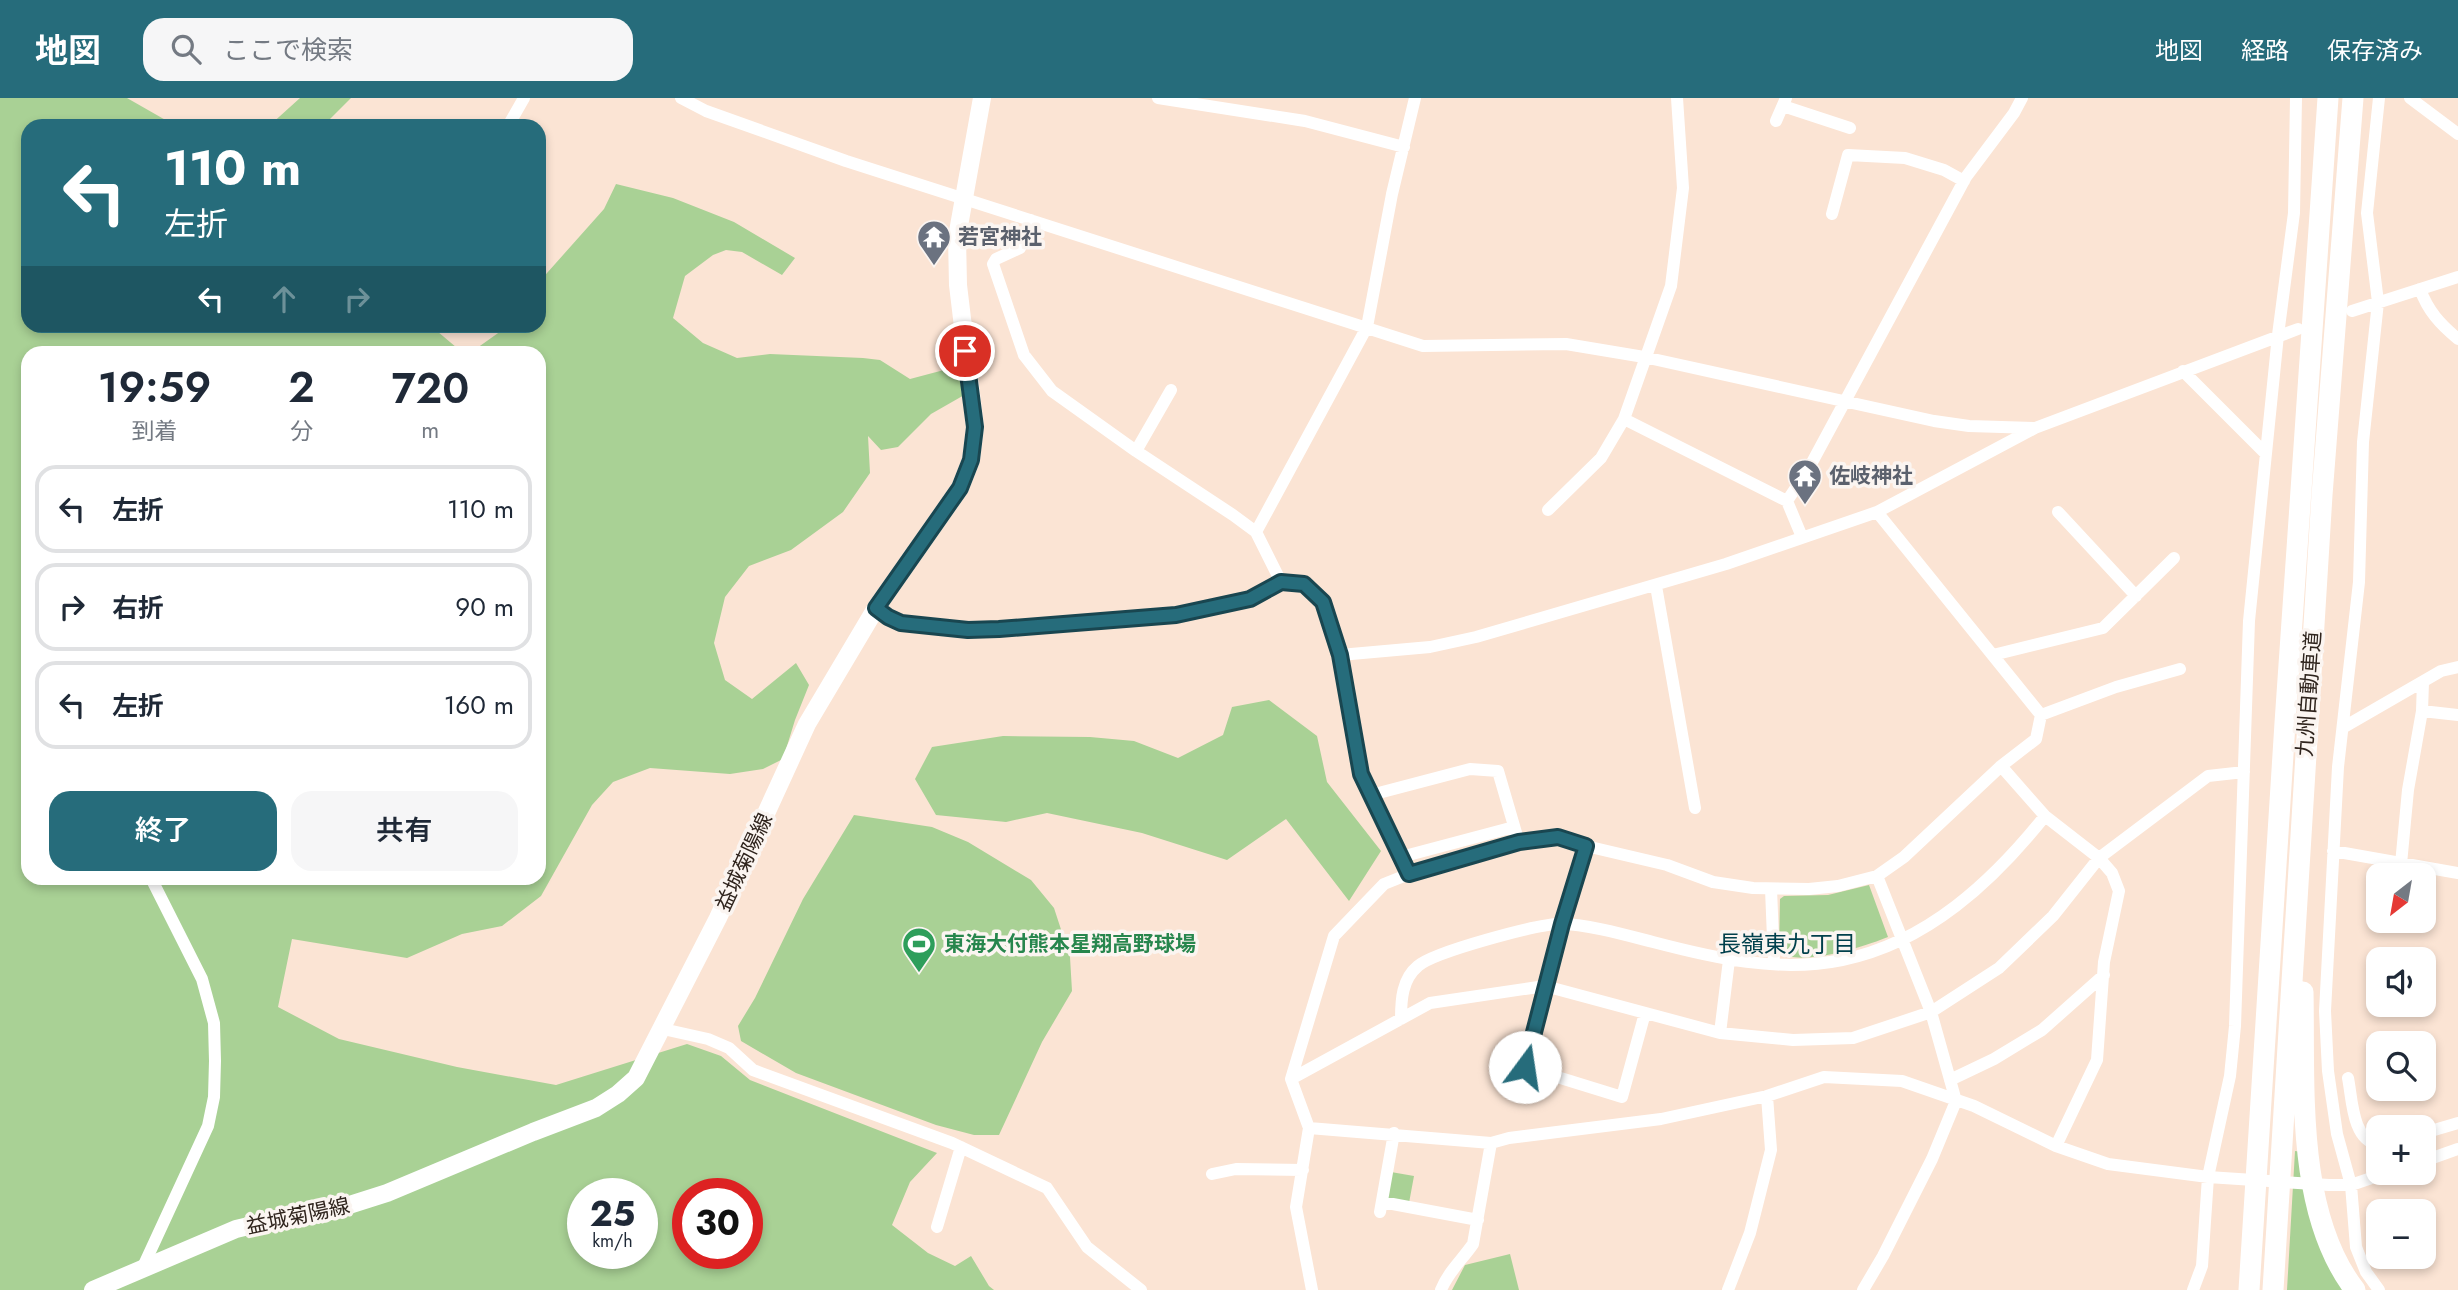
<!DOCTYPE html>
<html lang="ja">
<meta charset="utf-8">
<style>
:root{--surface:#fff;--page:#f6f6f7;--text:#1f2937;--muted:#747a83;--line:#e0e1e3;--accent:#266c7b}
body{margin:0;font-family:Jost,"Noto Sans JP",sans-serif;background:var(--page);color:var(--text);height:100vh;display:flex;flex-direction:column;font-size:26px;white-space:nowrap}
*{box-sizing:border-box;margin:0}
p{font-size:23px;color:var(--muted)}
.icon{flex:none;width:38px;height:38px;fill:none;stroke:currentColor;stroke-width:2;stroke-linecap:round;stroke-linejoin:round}
.map{position:relative;flex:1;overflow:hidden}
.drawer{position:absolute;left:21px;top:248px;width:525px;height:539px;display:flex;flex-direction:column;background:var(--surface);border-radius:21px;box-shadow:0 4px 10px #0003}
.drawer>*{flex:none}
.guide{position:absolute;left:21px;top:21px;width:525px;height:214px;border-radius:21px;box-shadow:0 4px 10px #0003;background:#266c7b;color:#fff;overflow:hidden}
.needle{width:46px;rotate:211deg}
.tools{position:absolute;left:2366px;top:765px;display:grid;gap:14px}
.tools a{display:grid;place-items:center;width:70px;height:70px;border-radius:14px;background:var(--surface);box-shadow:0 4px 10px #0003;font-size:35px}
.speed{position:absolute;left:567px;top:1080px;display:flex;gap:14px;font-size:35px;font-weight:700;text-align:center}
.speed>*{display:grid;place-content:center;width:91px;height:91px;border-radius:50%;background:var(--surface);box-shadow:0 4px 10px #0003;line-height:1}
.speed small{font-size:18px;font-weight:400}
.speed .limit{border:10px solid #d22;background:#fff;color:#111}
.pin{position:absolute;display:grid;place-items:center;width:60px;height:60px;color:#fff;margin:-30px;border:4px solid #fff;border-radius:50%;box-shadow:0 2px 7px #0007}
.me{position:absolute;width:77px;margin:-38px;rotate:14deg;stroke-linejoin:round;filter:drop-shadow(0 0 5px #0008)}
.turn{display:flex;align-items:center;gap:24px;height:147px;padding:0 28px;font-size:32px}
.turn .icon{width:91px;height:91px;stroke-width:2.5}
.turn b{display:block;font-size:49px;line-height:60px}
.lanes{display:flex;align-items:center;height:66px;padding:0 28px;background:#0003;justify-content:center;gap:35px;direction:ltr}
.lanes .off{opacity:.35}
.eta{display:flex;justify-content:space-evenly;align-items:center;height:119px;text-align:center}
.eta b{font-size:42px;font-weight:600;line-height:49px}
.button{display:flex;gap:14px;margin-top:auto;padding:14px 28px}
.button a{flex:1;height:80px;border-radius:21px;background:var(--accent);color:#fff;font-size:28px;font-weight:600;line-height:80px;text-align:center}
.button a+a{background:var(--page);color:var(--text)}
ul{padding:0;list-style:none}
li{display:flex;align-items:center;gap:21px;height:88px;margin:0 14px 10px;padding:0 14px;border:4px solid var(--line);border-radius:21px}
li div{flex:1}
li b{display:block;font-size:26px}
li em{font-style:normal}
header{display:flex;align-items:center;gap:42px;box-sizing:border-box;height:98px;padding:0 35px;background:var(--accent);color:#fff}
header strong{font-size:33px}
nav{display:flex;gap:38px;margin-inline-start:auto;font-size:24px}
.search{width:490px;height:63px;background:var(--page);display:flex;align-items:center;gap:18px;box-sizing:border-box;padding:0 24px;border-radius:21px;color:var(--muted);font-size:26px}
.map>svg:first-child{display:block}
</style>
<header>
<strong>地図</strong>
<div class="search"><svg class="icon" aria-label="search" viewBox="0 0 24 24"><circle cx="10" cy="10" r="6"/><path d="M15 15l6 6"/></svg>ここで検索</div>
<nav><a>地図</a><a>経路</a><a>保存済み</a></nav>
</header>
<div class="map">
<svg width="2458" height="1192" viewBox="0 0 2458 1192">
<rect width="100%" height="100%" fill="#fbe4d4"/>
<path fill="#a9d195" fill-rule="evenodd" d="M0 0H127L176 28H28V228H431L463 255 28 256V780H539V256L470 255 508 228H539V184L604 111 616 86 673 100 734 124 795 160 782 177 742 154 726 152 713 157 685 178 673 220 703 245 737 260 770 256 863 260 880 262 910 281 959 268 966 296 931 316 898 349 881 352 868 338 870 375 843 414 791 452 749 468 725 499 714 545 725 582 752 601 796 565 809 587 795 622 783 661 763 671 730 676 650 670 613 684 592 707 541 798 502 828 462 836 407 860 292 841 278 909 339 941 457 969 556 987 687 946 721 958 750 982 937 1055 910 1084 892 1127 928 1155 955 1168 971 1158 989 1188 994 1192H0ZM583 1096H642V1155H583ZM688 1096H747V1155H688Z
M300 0H351L323 28H269Z
M1269 602 1317 638 1327 684 1381 753 1349 803 1286 721 1227 762 1142 735 1047 715 1006 724 936 717 915 681 932 649 1003 638 1090 639 1134 643 1178 660 1223 637 1232 609Z
M854 717 932 729 968 744 1031 782 1054 810 1070 859 1072 893 1042 944 999 1037H974L936 1027 796 975 741 943 738 928 755 900 803 801Z
M1869 787 1888 839C1866 848 1799 870 1779 854L1780 801 1784 798 1828 797Z
M2295 1053 2302 1054 2348 1192H2287Z
M1391 1074 1414 1078 1409 1105 1386 1101Z
M1510 1156 1519 1192H1452L1465 1167Z"/>
<g fill="none" stroke-linecap="round" stroke-linejoin="round">
<path stroke="#fff" stroke-width="12" d="M681 0 706 13 846 63 1423 248 1566 246 1644 259 1934 323 1969 328 2035 330
M1158 0 1305 23 1404 49
M1677 0 1683 90 1671 188 1624 321 1787 403 1802 439
M2379 0 2367 115 2378 204 2363 344 2359 484 2338 669 2325 913 2328 973 2337 1036 2351 1087 2356 1149 2366 1174 2379 1192
M2410 0 2458 36
M1783 8 1850 30
M1776 23 1786 0
M508 28 524 0
M1832 116 1848 57 1905 60 1944 72 1964 83
M1031 122 1020 150 996 161 993 166 1024 257 1052 293 1136 353 1233 417 1256 434 1281 484 1304 486 1323 504 1340 557 1361 676 1409 776
M2420 191C2428 213 2440 226 2458 241
M2352 213 2458 179
M2183 273 2266 356
M1136 353 1171 292
M1787 403 1809 370 1966 79 2014 15 2022 0
M1548 412 1601 360 1624 321
M2058 414 2136 498
M1256 434 1367 229 1392 96 1415 0
M1656 488 1695 710
M876 510 888 519 901 525 968 532 999 531 1176 517 1250 501 1281 484
M1340 557 1430 549 1476 539 1726 466 1877 414 2035 330 2298 231
M1993 557 2103 530 2174 460
M2422 613 2458 617
M2041 617 2116 589 2180 571
M2344 629 2441 573 2458 569
M2001 668 2045 718 2099 760 2112 775 2119 793 2104 864 2097 962 2056 1048
M1371 697 1470 671 1498 673 1519 745
M1586 748 1562 826 1525 969 1622 999 1645 915
M2333 753 2458 775
M1401 759 1514 729
M2401 766 2408 692 2422 613 2423 584
M1771 791 1774 865
M1401 921C1401 902 1402 881 1418 868 1434 854 1537 826 1560 826 1587 826 1626 837 1653 844 1714 860 1779 875 1842 862 1927 845 1993 783 2045 718
M663 931 708 941 729 950 753 972 952 1045 1047 1090 1087 1149 1141 1192
M1720 935 1729 862
M2348 980C2352 999 2352 1043 2378 1046
M1291 981 1430 905 1545 888 1720 935 1793 942 1853 940 1931 914 1999 870 2053 818 2099 760 2208 678 2244 674
M1950 982 1994 961 2042 932 2104 877
M1309 1030 1491 1045 1509 1040 1661 1021 1767 998 1824 979 1902 983 1974 1008 2056 1048 2108 1066 2208 1079 2329 1087H2351L2389 1074
M2424 1035 2458 1025
M2424 1063 2458 1051
M1212 1076 1236 1071 1303 1072
M1382 1104 1478 1122
M1380 1114 1394 1035
M937 1129 961 1049
M142 1171 208 1028 214 999 215 963 214 925 202 881 151 780
M1312 1192 1296 1109 1309 1030 1291 981 1334 838 1384 786 1409 776 1519 745 1558 739 1586 748 1667 767 1713 784 1753 790 1809 791 1838 788 1877 778 1904 759 2001 668 2036 641 2041 617 1877 414
M1441 1192C1448 1174 1462 1162 1473 1146L1491 1045
M1728 1192 1750 1135 1771 1052 1767 998
M1863 1192 1883 1158 1932 1061 1956 1003 1931 914 1877 778
M2193 1192 2202 1168 2208 1079 2230 978 2235 928 2249 523 2278 237 2294 115 2296 0"/>
<path stroke="#fff" stroke-width="18" d="M93 1192 236 1131 290 1118 321 1116 387 1095 533 1034 596 1010 618 996 636 980 718 820 807 626 876 510 960 390 971 362 975 329 958 187 957 139 982 0"/>
<path stroke="#fff" stroke-width="21" d="M2303 894C2305 988 2295 1114 2355 1192
M2249 1192 2285 625 2328 0
M2273 1192 2322 397 2353 0"/>
</g>
<g fill="none" stroke-linecap="round" stroke-linejoin="round">
<g stroke="#194650" stroke-width="18">
<path id="route" d="M965 253 975 329 971 362 960 390 876 510 888 519 901 525 968 532 999 531 1176 517 1250 501 1281 484 1304 486 1323 504 1340 557 1361 676 1409 776 1519 744 1558 739 1586 748 1562 826 1525 969"/>
</g>
<use href="#route" stroke="#266c7b" stroke-width="12"/>
</g>
<defs>
<g id="temple-pin" transform="scale(1.75)"><path d="M0 17L-7.5 6A9.5 9.5 0 1 1 7.5 6Z" fill="#6b7280" stroke="#fbf5f1"/><path d="M0-6L5-2H3V0L6.5 2.5H4V6H1.5V3h-3V6H-4V2.5H-6.5L-3 0V-2H-5Z" fill="#fff"/></g>
<g id="stadium-pin" transform="scale(1.75)"><path d="M0 17L-7.5 6A9.5 9.5 0 1 1 7.5 6Z" fill="#2e9e5b" stroke="#fbf5f1"/><path d="M0-5a6.5 5 0 1 0 0 10a6.5 5 0 1 0 0-10ZM-3.5-1.8h7v3.6h-7Z" fill="#fff"/></g>
</defs>
<g fill-rule="evenodd">
<use href="#temple-pin" x="934" y="139"/>
<use href="#temple-pin" x="1805" y="378"/>
<use href="#stadium-pin" x="919" y="846"/>
</g>
<g text-anchor="middle" dominant-baseline="central" stroke-width="7" stroke-linejoin="round" paint-order="stroke">
<g font-size="21" font-weight="bold" fill="#5b616d" stroke="#fbf5f1" text-anchor="start">
<text x="958" y="139">若宮神社</text>
<text x="1829" y="378">佐岐神社</text>
</g>
<g font-size="21" fill="#2f241d" stroke="#fbf5f1">
<text transform="translate(2309 596) rotate(-86)">九州自動車道</text>
<text transform="translate(744 764) rotate(-65)">益城菊陽線</text>
<text transform="translate(298 1118) rotate(-12)">益城菊陽線</text>
</g>
<g font-size="21" font-weight="bold" fill="#27864d" stroke="#fbf5f1" text-anchor="start">
<text x="944" y="846">東海大付熊本星翔高野球場</text>
</g>
<g font-size="23" fill="#01404c" stroke="#fbf5f1">
<text x="1787" y="846">長嶺東九丁目</text>
</g>
</g>
</svg>
<div class="tools">
<a><svg class="needle" viewBox="-14 -14 28 28"><path d="M0-13l5 13h-10z" fill="#e53935"/><path d="M0 13l5-13h-10z" fill="#747a83"/></svg></a>
<a><svg class="icon" aria-label="sound" viewBox="0 0 24 24"><path d="M4 9h4l5-4v14l-5-4H4zM17 9q2 3 0 6"/></svg></a>
<a><svg class="icon" aria-label="search" viewBox="0 0 24 24"><circle cx="10" cy="10" r="6"/><path d="M15 15l6 6"/></svg></a>
<a>+</a>
<a>−</a>
</div>
<div class="speed"><div>25<small>km/h</small></div><div class="limit">30</div></div>
<div class="pin" style="left:965px;top:253px;background:#d93025"><svg class="icon" aria-label="arrive" viewBox="0 0 24 24"><path d="M6 21V4h12l-3 4 3 4H6"/></svg></div>
<svg class="me" style="left:1525px;top:969px" viewBox="-20 -20 40 40"><circle r="19" fill="#fff"/><path d="M0-13L10 11 0 6-10 11z" fill="#266c7b"/></svg>
<div class="guide">
<div class="turn"><svg class="icon" aria-label="left" viewBox="0 0 24 24"><path d="M17 20v-9H6M10 6l-5 5 5 5"/></svg><div><b>110 m</b>左折</div></div>
<div class="lanes"><svg class="icon" aria-label="left" viewBox="0 0 24 24"><path d="M17 20v-9H6M10 6l-5 5 5 5"/></svg><svg class="icon off" aria-label="ahead" viewBox="0 0 24 24"><path d="M12 20V5M6 11l6-6 6 6"/></svg><svg class="icon off" aria-label="right" viewBox="0 0 24 24"><path d="M7 20v-9h11M14 6l5 5-5 5"/></svg></div>
</div>
<section class="drawer">
<div class="eta">
<div><b>19:59</b><p>到着</p></div>
<div><b>2</b><p>分</p></div>
<div><b>720</b><p>m</p></div>
</div>
<ul>
<li><svg class="icon" aria-label="left" viewBox="0 0 24 24"><path d="M17 20v-9H6M10 6l-5 5 5 5"/></svg><div><b>左折</b></div><em>110 m</em></li>
<li><svg class="icon" aria-label="right" viewBox="0 0 24 24"><path d="M7 20v-9h11M14 6l5 5-5 5"/></svg><div><b>右折</b></div><em>90 m</em></li>
<li><svg class="icon" aria-label="left" viewBox="0 0 24 24"><path d="M17 20v-9H6M10 6l-5 5 5 5"/></svg><div><b>左折</b></div><em>160 m</em></li>
</ul>
<div class="button"><a>終了</a><a>共有</a></div>
</section>
</div>
